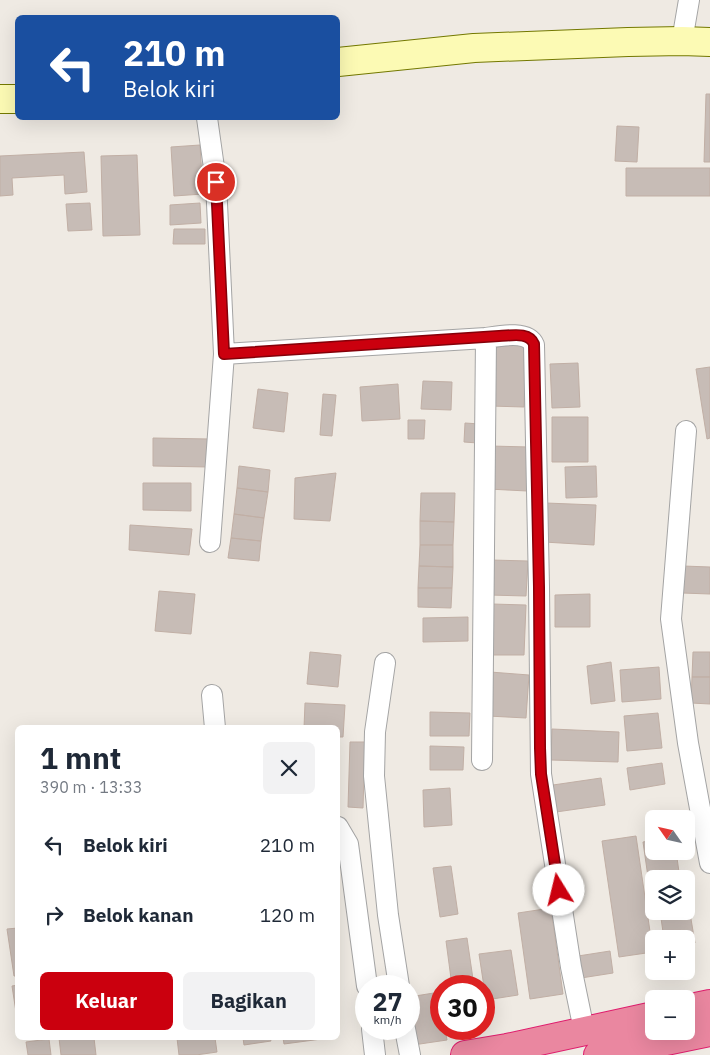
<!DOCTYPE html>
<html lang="id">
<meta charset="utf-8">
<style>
:root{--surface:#fff;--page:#f2f2f3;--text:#1f2937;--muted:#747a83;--accent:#cb000e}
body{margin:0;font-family:"IBM Plex Sans",sans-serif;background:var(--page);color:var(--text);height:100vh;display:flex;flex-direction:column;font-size:19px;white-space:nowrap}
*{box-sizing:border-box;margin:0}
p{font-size:16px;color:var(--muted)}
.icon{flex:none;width:28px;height:28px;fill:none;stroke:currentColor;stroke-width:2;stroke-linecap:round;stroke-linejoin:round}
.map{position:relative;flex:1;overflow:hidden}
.details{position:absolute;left:15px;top:725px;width:325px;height:315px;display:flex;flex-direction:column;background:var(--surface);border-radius:8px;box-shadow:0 5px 20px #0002}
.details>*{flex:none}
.guide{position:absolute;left:15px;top:15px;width:325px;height:105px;border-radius:8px;box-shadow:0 5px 20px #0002;background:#1a4fa0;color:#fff;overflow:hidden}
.needle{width:32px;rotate:304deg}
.tools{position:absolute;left:645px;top:810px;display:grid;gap:10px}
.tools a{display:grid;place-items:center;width:50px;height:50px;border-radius:8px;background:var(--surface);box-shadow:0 5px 20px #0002;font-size:25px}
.speed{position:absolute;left:355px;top:975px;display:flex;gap:10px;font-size:25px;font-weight:700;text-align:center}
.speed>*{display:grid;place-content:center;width:65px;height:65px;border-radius:50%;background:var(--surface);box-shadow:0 5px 20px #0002;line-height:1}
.speed small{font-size:12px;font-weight:400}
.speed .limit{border:8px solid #d22;background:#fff;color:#111}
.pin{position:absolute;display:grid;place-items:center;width:42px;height:42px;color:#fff;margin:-21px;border:2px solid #fff;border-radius:50%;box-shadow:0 1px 5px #0007}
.me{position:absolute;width:55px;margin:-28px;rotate:351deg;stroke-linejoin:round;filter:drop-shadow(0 0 4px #0008)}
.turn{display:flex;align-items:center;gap:18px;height:105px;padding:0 25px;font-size:22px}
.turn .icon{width:65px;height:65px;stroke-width:2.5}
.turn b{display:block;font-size:35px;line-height:42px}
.round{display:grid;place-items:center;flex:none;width:52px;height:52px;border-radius:8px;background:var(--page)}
.overview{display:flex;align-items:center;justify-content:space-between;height:85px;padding:0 25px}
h1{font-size:30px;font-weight:800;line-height:38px}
.primary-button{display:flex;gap:10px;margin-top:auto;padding:10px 25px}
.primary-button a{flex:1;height:58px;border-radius:8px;background:var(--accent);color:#fff;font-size:20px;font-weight:800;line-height:58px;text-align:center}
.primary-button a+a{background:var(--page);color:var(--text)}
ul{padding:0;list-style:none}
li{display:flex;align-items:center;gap:15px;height:70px;padding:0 25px}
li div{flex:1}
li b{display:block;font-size:19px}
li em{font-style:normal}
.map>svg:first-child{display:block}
</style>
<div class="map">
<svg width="710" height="1055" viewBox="0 0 710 1055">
<rect width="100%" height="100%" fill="#efeae3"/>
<path fill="#c7bcb6" stroke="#c1afa5" d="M706 94H710V162H704Z
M617 126 639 127 637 162 615 161Z
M200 145 203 194 174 196 171 147Z
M84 152 87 192 65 194 64 175 12 178 13 195 0 196V156Z
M137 155 140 235 103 236 101 156Z
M626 168H710V196H626Z
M90 203 92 230 68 231 66 204Z
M200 203 201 223 170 225V205Z
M174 229H205V244H173Z
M492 341H526L524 407 490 406Z
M578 363 580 407 552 408 550 364Z
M710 367V438L707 439 696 369Z
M423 381 452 382 451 410 421 409Z
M398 384 400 419 362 421 360 387Z
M258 389 288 393 284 432 253 428Z
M323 394 336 395 332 436 320 435Z
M552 417H588V462H552Z
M408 420H425L424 439H408Z
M465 423 480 424 478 443 464 442Z
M153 438 210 439 209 467 153 466Z
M490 446 529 447 527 491 488 489Z
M239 466 270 470 268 492 237 488Z
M596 466 597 497 566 498 565 467Z
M336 473 330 521 294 519 295 478Z
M143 483H191V511L143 510Z
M237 488 268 492 264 518 234 514Z
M421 493H455L454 522 420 521Z
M546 503 596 505 594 545 544 542Z
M234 514 264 518 261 541 231 538Z
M420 521 454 522 453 545H420Z
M130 525 192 529 189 555 129 550Z
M231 538 261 541 259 561 228 558Z
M420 545H453V567L419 566Z
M491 560 528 561 526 596 489 595Z
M419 566 453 567 452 588H418Z
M683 566 710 567V594L682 593Z
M418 588H452L451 608 418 607Z
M159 591 195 594 191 634 155 631Z
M590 594V627H555V595Z
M492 604 526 605 524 655H490Z
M468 617V641L423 642V618Z
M310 652 341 655 338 687 307 684Z
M693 652H710V677H692Z
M611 662 615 701 591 704 587 666Z
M659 667 661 699 622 702 620 670Z
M490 672 529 675 526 718 488 716Z
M692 677H710V704L691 703Z
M305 703 345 705 343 737H338V728H304Z
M430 712 470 713 469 736H430Z
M658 713 662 748 627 751 624 716Z
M552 729 619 732 618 762 551 760Z
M350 742H365L363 808 348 807Z
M430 746 464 747 463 770H430Z
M662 763 665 784 630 790 627 768Z
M601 778 605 805 556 812 553 785Z
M450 788 452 825 424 827 423 790Z
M636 836 653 952 619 957 602 841Z
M654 840V851H676L680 879H654V884H649L643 842Z
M451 866 458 914 440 917 433 868Z
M686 907H689L695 943 686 944V939H664L660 911H686Z
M551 908 563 994 530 999 518 913Z
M18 928V976H14L7 929Z
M467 938 474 986H452L446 941Z
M511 950 518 995 486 1000 479 954Z
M610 951 613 973 581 978 578 956Z
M18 985V1025L12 986Z
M440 992 441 1029H445L447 1040 413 1045 409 1018V997Z
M59 1038H94L96 1055H61Z
M177 1038H215L217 1052 196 1055H179Z
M243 1038H270L271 1041 244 1045Z
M283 1038H329L284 1044Z
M49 1039 51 1055H28L26 1042Z"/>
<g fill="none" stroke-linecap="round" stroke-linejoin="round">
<g stroke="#a4a4a4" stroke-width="22">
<path id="street" d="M682 41 689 0
M207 118 216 182 224 354 210 542
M224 354 486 338
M686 431 671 619 688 743 710 863
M385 663 375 732 374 776 388 915 399 986
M212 695 215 728
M482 760 486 338C499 336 528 330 534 345L539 587 541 774 571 967 584 1030
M338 827 348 844 367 986
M372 1029 375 1055
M405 1029 410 1055"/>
</g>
<g stroke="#737801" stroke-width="30">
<path id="secondary" d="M338 62 474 48 628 42 682 41 710 42
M0 99H18"/>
</g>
<g stroke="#df1d6d" stroke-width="30">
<path id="highway" d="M686 1009 710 1004
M465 1055 507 1048 654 1016
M598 1055 710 1032"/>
</g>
<use href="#street" stroke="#fff" stroke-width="20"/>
<use href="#secondary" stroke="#fcfab4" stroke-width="28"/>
<use href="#highway" stroke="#ea87a0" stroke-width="28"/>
</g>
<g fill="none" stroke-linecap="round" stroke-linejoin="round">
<g stroke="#840009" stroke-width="12">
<path id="route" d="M216 182 224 354 499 336C510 336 529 331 534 344L539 587 540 748 541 774 559 890"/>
</g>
<use href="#route" stroke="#cb000e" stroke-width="9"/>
</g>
</svg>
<div class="tools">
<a><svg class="needle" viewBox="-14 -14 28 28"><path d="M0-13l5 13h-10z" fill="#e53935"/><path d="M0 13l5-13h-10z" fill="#747a83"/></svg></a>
<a><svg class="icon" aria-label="layers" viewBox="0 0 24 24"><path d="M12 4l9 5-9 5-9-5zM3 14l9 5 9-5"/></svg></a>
<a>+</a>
<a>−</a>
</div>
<div class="speed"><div>27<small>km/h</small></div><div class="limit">30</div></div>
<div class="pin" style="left:216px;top:182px;background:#d93025"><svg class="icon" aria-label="arrive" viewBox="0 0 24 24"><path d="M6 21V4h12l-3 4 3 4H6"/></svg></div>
<svg class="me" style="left:559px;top:890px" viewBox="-20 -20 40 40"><circle r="19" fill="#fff"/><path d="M0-13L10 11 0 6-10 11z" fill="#cb000e"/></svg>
<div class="guide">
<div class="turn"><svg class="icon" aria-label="left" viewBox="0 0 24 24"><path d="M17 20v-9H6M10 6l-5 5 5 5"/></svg><div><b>210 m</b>Belok kiri</div></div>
</div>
<section class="details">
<div class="overview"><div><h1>1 mnt</h1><p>390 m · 13:33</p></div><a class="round"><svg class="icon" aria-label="close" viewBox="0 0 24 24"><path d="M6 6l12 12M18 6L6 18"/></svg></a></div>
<ul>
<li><svg class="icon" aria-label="left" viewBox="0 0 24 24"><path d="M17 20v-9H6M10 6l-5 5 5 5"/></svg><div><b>Belok kiri</b></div><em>210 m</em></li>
<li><svg class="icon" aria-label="right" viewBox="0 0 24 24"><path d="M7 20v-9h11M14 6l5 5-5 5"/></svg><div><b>Belok kanan</b></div><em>120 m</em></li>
</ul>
<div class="primary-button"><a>Keluar</a><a>Bagikan</a></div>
</section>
</div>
